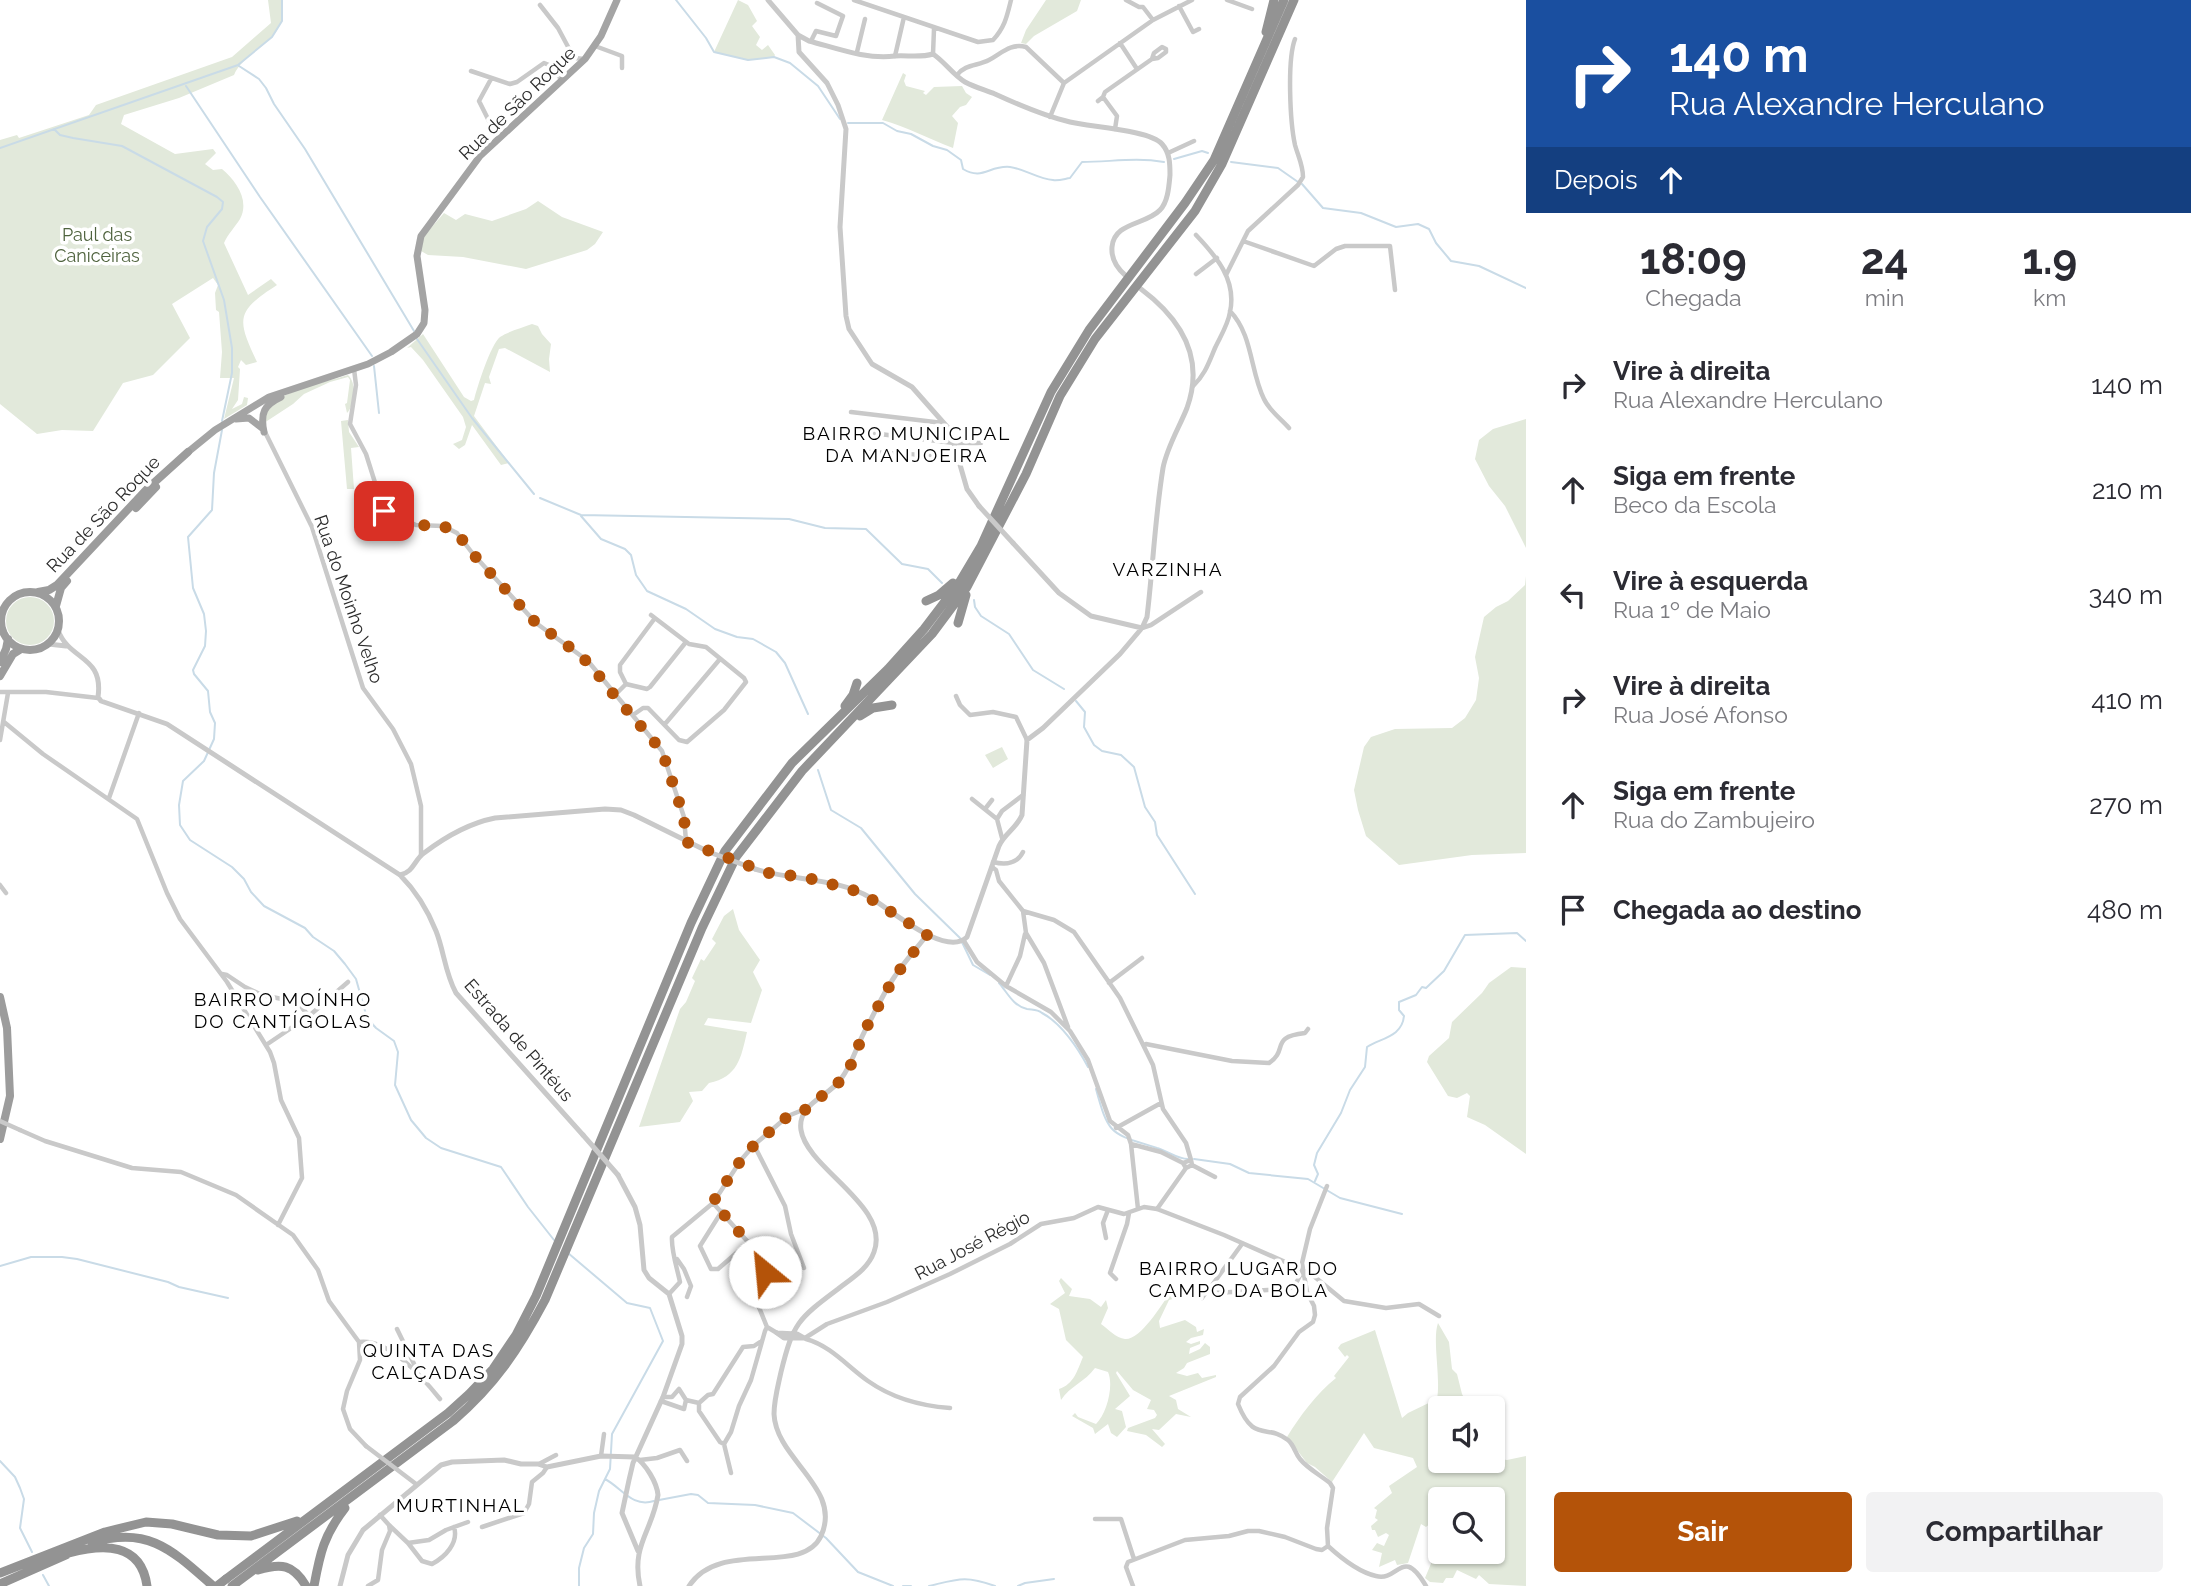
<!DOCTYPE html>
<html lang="pt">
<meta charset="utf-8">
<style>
:root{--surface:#fff;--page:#f2f2f3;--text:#2b2b33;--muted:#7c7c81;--accent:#b45309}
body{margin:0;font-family:Raleway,sans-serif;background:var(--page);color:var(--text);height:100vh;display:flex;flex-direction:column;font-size:26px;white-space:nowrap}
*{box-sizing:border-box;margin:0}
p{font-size:23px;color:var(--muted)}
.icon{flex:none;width:38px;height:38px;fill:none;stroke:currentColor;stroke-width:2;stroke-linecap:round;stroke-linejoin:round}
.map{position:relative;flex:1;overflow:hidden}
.panel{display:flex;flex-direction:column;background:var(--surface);width:665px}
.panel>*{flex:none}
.guide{background:#1a4fa0;color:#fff;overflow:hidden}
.fabs{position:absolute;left:1428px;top:1396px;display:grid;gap:14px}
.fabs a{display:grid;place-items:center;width:77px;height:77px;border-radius:7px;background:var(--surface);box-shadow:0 2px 5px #0004;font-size:35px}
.pin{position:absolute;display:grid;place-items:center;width:60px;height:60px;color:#fff;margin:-30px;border-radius:14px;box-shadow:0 4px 10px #0006}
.me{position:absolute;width:77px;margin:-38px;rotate:332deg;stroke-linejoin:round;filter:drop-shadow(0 0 5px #0008)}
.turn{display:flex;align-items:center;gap:24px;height:147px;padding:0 28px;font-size:32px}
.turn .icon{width:91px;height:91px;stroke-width:2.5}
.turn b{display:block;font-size:49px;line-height:60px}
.then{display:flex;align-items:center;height:66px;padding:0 28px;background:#0003;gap:14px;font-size:26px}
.eta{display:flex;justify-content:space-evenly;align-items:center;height:119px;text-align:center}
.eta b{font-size:42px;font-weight:700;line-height:49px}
.button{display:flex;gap:14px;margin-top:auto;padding:14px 28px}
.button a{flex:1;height:80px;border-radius:7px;background:var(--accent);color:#fff;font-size:28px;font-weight:700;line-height:80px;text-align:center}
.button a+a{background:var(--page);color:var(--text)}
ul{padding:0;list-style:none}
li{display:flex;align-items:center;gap:21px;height:105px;padding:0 28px}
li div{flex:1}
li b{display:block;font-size:26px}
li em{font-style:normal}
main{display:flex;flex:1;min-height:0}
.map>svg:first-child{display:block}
</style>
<main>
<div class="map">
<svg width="1526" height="1586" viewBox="0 0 1526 1586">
<rect width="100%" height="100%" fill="#fff"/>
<path fill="#e2e9db" d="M268 0H282C282 7 284 16 281 22 273 46 243 53 234 75L179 98 124 115 121 124 175 154 213 149 216 153 205 164 213 170 222 169C236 181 250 200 240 219 235 227 228 234 224 243L248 295 271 279 277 285C235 312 237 319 257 362L246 365 241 360 238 367 240 369 238 400 232 409 242 404 244 397 248 398 247 405 224 419 234 378H220L222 352 219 312 216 310 215 293 218 285 213 278 172 304 190 338 153 375 123 383 93 431 62 430 37 434 0 404V140L17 135 19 138 89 115 96 105 232 57 271 23Z
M738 0 748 5 757 21 752 26 760 37 756 45 762 50 768 45 775 55 774 57 748 60 714 52Z
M1046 0H1081L1077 11 1034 36 1026 44 1021 43 1026 30Z
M903 73 906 75 904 81 906 86 925 91 923 93 926 95 934 87 962 86 966 93 972 97 966 105 960 107 952 116 958 123 953 148C929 139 907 127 882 120Z
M538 201 562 217 603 232 595 244 587 250 526 269 463 257 428 255 421 251 424 236 444 213 456 220 465 214 492 221 526 209Z
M532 324 538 326 542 334 551 344 549 359 550 372 505 348 499 349 489 377 491 384 485 383 474 416 509 463 501 465 472 425 465 445 459 449 453 444 462 440 466 427 463 417 423 360 411 347 407 348 423 334 464 397 471 401 474 400C477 387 491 344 500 337 509 331 522 328 532 324Z
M348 375C357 383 355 405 347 413L345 404 347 403 350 380 348 377 330 382 304 394 293 404 264 423C265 415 266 408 273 403 290 389 326 382 348 375Z
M1526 419V548L1505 506 1489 486 1475 459 1479 440 1493 429Z
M348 420 349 432 359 447 351 448 354 489H347L341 421Z
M1526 576V853L1472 855 1399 865 1366 836 1358 810 1354 790 1364 747 1371 737 1395 729 1452 728 1465 718 1476 700 1479 678 1475 657 1484 617 1496 607 1508 601 1525 585Z
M6 621a24 24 0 1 1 48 0a24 24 0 1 1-48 0Z
M1002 747 1008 759 993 768 985 755Z
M733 909 739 930 760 960 753 972 762 990 751 1023 708 1018 704 1025 747 1032C741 1058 738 1077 709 1083L702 1091 689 1092 693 1101 680 1122 639 1127 680 1009 686 1002 695 981 692 978 701 959 704 961 716 943 712 939 724 916Z
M1511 967 1526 968V1154L1485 1125 1467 1117 1470 1096 1467 1093 1457 1098 1448 1096 1427 1062 1429 1056 1449 1038 1452 1022 1482 993 1489 983Z
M1061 1278 1072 1289 1069 1296 1090 1299 1101 1307 1106 1300 1108 1308 1101 1324C1108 1329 1116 1338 1125 1339 1141 1340 1161 1305 1170 1293L1173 1299 1169 1300 1159 1321 1160 1328 1185 1320 1196 1327 1197 1332 1204 1329 1203 1335 1191 1338 1186 1342 1191 1344 1200 1341V1344L1190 1348 1189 1354 1200 1349 1205 1343 1210 1347V1354L1187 1363 1184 1368 1176 1373 1187 1376 1198 1373 1202 1378 1216 1375V1377L1169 1396 1176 1400 1178 1409 1191 1417 1176 1414 1159 1430 1152 1429 1165 1444 1162 1447 1146 1435 1127 1431 1128 1428 1155 1418 1157 1415 1154 1410 1147 1409 1151 1400 1133 1390 1117 1371 1116 1373 1130 1396 1115 1409 1122 1411 1126 1427 1117 1437 1111 1433 1108 1424 1095 1434 1093 1428 1072 1416 1075 1413 1078 1417 1096 1424C1107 1414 1114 1385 1108 1372L1095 1368C1085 1382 1070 1386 1061 1400L1059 1389C1074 1384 1077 1371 1083 1357L1066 1340 1059 1309 1050 1304 1065 1293 1059 1281Z
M1438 1323 1449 1342 1452 1369 1457 1374 1462 1394 1470 1409H1440V1461H1493V1458L1507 1460 1526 1456V1586L1489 1584 1479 1575 1476 1579 1457 1570 1453 1578H1446L1443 1583 1430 1582 1425 1578 1435 1554 1428 1547 1431 1543H1435L1436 1532 1440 1529V1552H1493V1500H1440V1524L1432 1522 1426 1527 1421 1524 1408 1563 1397 1565 1395 1560 1379 1567 1382 1553 1372 1550 1377 1543 1384 1546 1389 1535 1386 1533 1378 1537 1375 1530H1372L1371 1526 1378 1520 1375 1518 1377 1510 1374 1508 1392 1493 1389 1486 1417 1467 1413 1458 1374 1448 1364 1433 1332 1482 1315 1467 1307 1463 1287 1437C1300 1416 1316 1394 1336 1378L1334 1376 1349 1357 1347 1355 1345 1357 1338 1348 1341 1344 1375 1330 1402 1418 1408 1413 1437 1399C1441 1377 1432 1340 1438 1323Z"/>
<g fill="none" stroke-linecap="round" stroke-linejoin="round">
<path stroke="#c9dbe7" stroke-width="2" d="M676 0 706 38 714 52 748 60 774 57 790 63 818 86 840 119
M239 66 259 79 266 88 274 104 305 149 414 331
M186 86 260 197 372 356
M848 123H883L897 131 911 134 933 146 947 150 961 160 963 169C983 181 989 165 1010 167 1025 169 1038 179 1053 180 1058 181 1064 179 1070 178L1082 162C1110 162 1136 157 1164 162
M54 129 60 135 73 138 122 146 217 197 223 202 222 209 207 227 203 241 224 300 232 348V373L222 421
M0 148 238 65 272 37 282 21V0
M1174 159 1202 151 1208 153
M1231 162 1278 168 1298 182
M1302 184 1323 208 1361 213 1396 227 1418 224 1429 229 1436 243 1451 261 1479 266 1526 288
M417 339 472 418 534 494
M374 366 379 413
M222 430 214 473 212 510 188 537 193 588 204 614 206 631 205 646 193 670 194 674 208 691 210 712 215 723 214 739 204 761 183 781 179 805 180 825 190 840 232 867 244 879 251 892 264 906 305 928 313 937 334 951 345 964 356 979 367 1018 376 1028 394 1041 398 1052 395 1085 411 1120 426 1138 441 1148 501 1167 528 1207 554 1240
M540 498 581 515 789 519 825 528 866 529 902 564 928 569 942 583
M581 516 601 539 625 549 631 555 636 575 647 591 686 609 715 629 737 637 753 639 776 652 785 663 808 714
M974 600 975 607 981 616 1009 634 1033 670 1064 689
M1076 701 1085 712 1084 727 1094 745 1102 751 1121 755 1134 767 1145 807 1155 822 1157 835 1195 894
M818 770 831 810 861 828 915 894 960 938 973 965 990 975
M999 983C1007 992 1013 1006 1027 1009 1033 1010 1037 1009 1042 1013 1061 1023 1078 1048 1088 1067
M1096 1089C1109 1137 1111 1133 1157 1148 1168 1151 1177 1159 1188 1159
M1194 1159 1230 1164 1249 1173 1308 1179 1340 1198 1402 1214
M1315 1181 1318 1174 1314 1165 1317 1153 1341 1113 1350 1090 1365 1067 1367 1047C1381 1038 1402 1037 1404 1016L1399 1010V1002L1416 995 1422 987 1426 988 1444 971 1465 935 1517 933 1526 941
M568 1253 627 1303 650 1308 663 1341 612 1434 610 1469 599 1491 594 1513 593 1534 584 1548 579 1568V1586
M0 1266 31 1257H62L77 1259 168 1282 179 1287 228 1298
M0 1461 15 1477 20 1488 24 1499 20 1528 32 1552
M605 1479C622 1488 632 1508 654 1501
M659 1500 691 1494 698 1495 708 1503 755 1505 793 1513 826 1538 858 1572 893 1586
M43 1575 49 1586
M903 1586H911
M929 1586C958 1579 965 1575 995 1586
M1018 1586 1025 1583 1054 1579"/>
<path stroke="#c9c9c9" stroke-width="4.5" d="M854 0 978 42 993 40C1005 27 1007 16 1011 0
M1126 0 1139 7H1143L1153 20
M1227 0 1252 9
M540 5 558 28 574 58 585 59
M1179 6 1193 32 1199 29
M811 41 816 31 836 36 843 16 817 3
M1120 43 1137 69
M595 46 622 56V68
M857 52 865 19
M933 54 934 29
M895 56 904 17
M471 71 510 84 517 82 544 63 549 65 562 80
M957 75C965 64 978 66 989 60 1002 53 1010 43 1026 47L1064 83
M1103 97 1117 116 1115 129
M1098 101 1103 97 1105 92 1152 59 1158 58 1166 52V49L1162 47 1154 53 1152 59
M1050 117 1064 83 1153 20 1192 0
M490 123 479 101 491 79
M1168 153 1194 141
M1243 241 1314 266 1336 249 1345 246H1390L1395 290
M1196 274 1217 258
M1226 275 1248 231 1298 185 1303 177C1303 165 1298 156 1295 145 1290 122 1287 60 1295 39
M1230 311C1253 335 1250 371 1264 399 1269 410 1281 419 1289 428
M354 369 356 385 350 424 366 454 384 511 416 525 443 526 457 533 473 554 536 623 588 661 662 751 684 817 686 841
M1193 386C1205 375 1209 362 1215 348 1220 337 1228 325 1230 312 1237 280 1216 256 1196 235
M851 412 943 423
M265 432 312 527 363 688 393 729 411 764 421 806V855
M863 432 954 443H981
M870 458V452L958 457
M1142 628 1151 625 1201 592
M626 684 647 689 650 687 686 642
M0 692H46L98 698
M615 695 626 684 620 672V665L655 618
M956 696 960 705 970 715 993 712 1016 717 1027 740
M633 715 643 708H648L679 740 687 742 724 710 746 682 744 678 706 647 689 644 651 615
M4 722 43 754 137 819 167 893 180 919 227 982 270 1052 274 1063 281 1100 299 1138 302 1178 278 1225
M665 724 720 659
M0 740 8 693
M109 798 139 713
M972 799 997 819 1002 838
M985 809 992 800
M997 819 1002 811 1023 795
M993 862C1005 865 1017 864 1023 852
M992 867 996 870 999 881 1023 911 1026 933 1044 963 1068 1027
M0 885 6 893
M1023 911 1054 920 1074 932 1120 998 1153 1065 1163 1109 1186 1143 1191 1160
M964 941 977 962 1006 986 1051 1012 1070 1031 1088 1060 1110 1121 1128 1135 1131 1144 1161 1152 1183 1163
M222 974 227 975 245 987 262 995 297 1002 309 1016 348 982
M1109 983 1142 958
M1006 986 1020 956 1025 934
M1146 1044 1232 1061 1269 1063C1289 1050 1269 1037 1305 1033L1308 1029
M266 1045 309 1016
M1116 1128 1161 1103
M20 1130 45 1141 132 1168 181 1172 236 1195 293 1235 318 1270 329 1301 359 1342 360 1360 347 1391 343 1409 350 1429 366 1446
M1131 1144 1138 1209
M754 1145 785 1206 791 1234 804 1268
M1192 1165 1215 1177
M713 1203 766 1262 767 1270 754 1279
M1157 1209 1186 1168 1192 1165 1191 1160 1183 1163 1186 1168
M722 1211 700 1246 711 1269H718L749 1242
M1106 1238 1103 1223 1108 1210
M1242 1244 1210 1288 1214 1293 1288 1289 1295 1285 1302 1272
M677 1259 684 1269 691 1286 687 1297
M1116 1279 1110 1273 1127 1224 1129 1213
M669 1294 680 1282C677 1268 671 1250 672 1237L713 1203 741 1160 754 1145 788 1116 805 1109
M1202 1298 1209 1288
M758 1305 767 1327
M397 1329 416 1368
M805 1338 827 1324 887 1302 950 1274 1010 1244 1041 1224 1074 1218 1098 1207 1124 1214 1144 1207 1157 1209 1224 1235 1310 1273 1344 1301 1386 1308 1419 1304 1439 1316
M806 1339C831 1346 847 1366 868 1381 892 1398 922 1406 950 1408
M359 1342C389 1338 423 1378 440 1399
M663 1397H672L679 1389 686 1400 699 1403V1411L720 1442 724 1444
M661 1401 684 1409 686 1400
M699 1403 708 1395 713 1394 743 1347 754 1346 760 1342
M601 1456 604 1434
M640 1460 657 1458 680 1450 687 1461
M539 1464 556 1455
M731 1473 724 1444 731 1432 739 1406 751 1380 765 1331 767 1327 777 1333
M1095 1519H1121L1134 1559
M389 1525 408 1543 429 1540 446 1530 468 1522
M482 1527 524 1513 529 1504 532 1482 543 1473 547 1467
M408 1543 422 1561 432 1564C445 1557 459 1543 454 1527
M1328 1546C1341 1558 1358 1572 1376 1576 1399 1582 1402 1545 1426 1586
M368 1586 378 1580 382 1550 390 1531 389 1525 380 1515
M1133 1586 1126 1567 1128 1562 1185 1540 1229 1536 1248 1531H1259L1285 1537 1316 1549 1322 1550 1328 1546 1327 1528 1333 1488 1330 1483C1320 1475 1307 1468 1300 1459 1295 1453 1294 1445 1288 1440 1267 1423 1254 1444 1238 1404L1240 1397 1274 1366 1299 1332 1313 1322 1315 1315 1314 1306 1307 1292 1302 1263 1310 1229 1327 1186"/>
<path stroke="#c9c9c9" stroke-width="5" d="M768 0 798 35 809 41C836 48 867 60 895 56 907 55 920 58 933 54 945 62 953 75 965 82 974 87 985 90 995 94 1019 105 1044 116 1070 122 1091 127 1150 130 1162 144 1170 153 1170 164 1170 175 1169 186 1168 202 1160 210 1146 225 1114 222 1112 247 1111 259 1117 268 1125 275
M798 35 799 52 827 83 838 105 846 129 840 227 846 316 849 329 872 364 912 387 950 430 967 489 979 506
M1013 543 1059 593 1091 616 1142 628
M58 630C69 661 104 655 98 697L101 701 167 724 400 875C415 890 428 911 436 931 444 951 445 973 456 993L583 1135
M48 644 66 646
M755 869C792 881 836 877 871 898 891 910 946 958 967 937L999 846C1005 833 1016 829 1022 815L1027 740 1043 728 1120 654 1142 628 1147 617C1153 567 1155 517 1163 468 1167 447 1179 428 1187 408 1205 358 1181 319 1141 289
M400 875C414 872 414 860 424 853 445 837 470 823 495 818L605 809 621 810 634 815 709 852
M618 1175 635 1207 640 1225 644 1270 649 1278 669 1294 682 1336V1344L663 1397 633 1463 629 1480 622 1513 638 1551
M777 1333 784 1338H805
M777 1333 797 1334 804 1338
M635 1457C646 1464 657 1483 658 1495 652 1532 631 1545 640 1586
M340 1586 348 1555 363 1530 441 1465 452 1462 504 1460 521 1464H538L547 1467 601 1456 635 1457
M689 1586C720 1538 802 1577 821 1536 843 1488 776 1460 774 1414 774 1400 778 1386 781 1372 793 1323 798 1319 838 1289 852 1278 868 1269 874 1252 891 1206 807 1169 801 1130 797 1103 829 1097 841 1079 853 1063 857 1044 867 1027 876 1010 884 992 895 976 904 962 917 948 927 935"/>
<path stroke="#a4a4a4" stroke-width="7" d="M236 419 249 418 262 428
M264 432C260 413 264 405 281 397
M188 452 215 430 269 397 368 364 391 352 417 334 424 323 425 310 417 256 421 236 480 156 585 59 601 36 617 0
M0 616 1 615
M0 630 3 631"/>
<path stroke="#9c9c9c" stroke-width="8" d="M136 508 156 487
M1 621a29 29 0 1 1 58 0a29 29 0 1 1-58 0Z
M38 592 49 590 57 585 147 489 188 452
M56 606 61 588 67 581
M0 662 6 649 8 639
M0 676 13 654 21 649
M0 997 7 1028 10 1096 0 1139"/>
<path stroke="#939393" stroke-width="9" d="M1266 32 1274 0
M926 601 939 595 953 583
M958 623 966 595
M845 706 853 695 857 683
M860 716 873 708 892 705
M92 1543C148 1525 173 1551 213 1586
M69 1553C103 1544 141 1542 147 1586
M258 1570C281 1563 293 1564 306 1586
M0 1573 105 1532 146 1522 172 1524 218 1535 251 1536 297 1521
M226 1579 448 1413 469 1394 493 1369 516 1335 536 1296 691 923 725 851 792 763 888 669 924 629 959 583 981 546 1051 392 1089 330 1185 203 1214 160 1284 0
M0 1584 66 1555
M232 1586 453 1421C495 1385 519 1349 545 1300L702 928 736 857 802 771 932 634 967 587 1026 474 1060 396 1095 339 1195 211 1222 164 1294 0
M314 1586C320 1553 324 1535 345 1508"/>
<path stroke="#c9c9c9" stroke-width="4.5" d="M0 1121 20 1130
M366 1446 416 1484"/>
<path stroke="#c9c9c9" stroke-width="5" d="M979 506 1013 543
M709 852 755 869
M583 1135 618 1175"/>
<path stroke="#939393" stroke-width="9" d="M217 1586 226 1579"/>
</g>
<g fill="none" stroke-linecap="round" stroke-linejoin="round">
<path stroke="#b45309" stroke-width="12" stroke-dasharray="0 21.6" d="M384 511 416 525 443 526 457 533 473 554 536 623 575 651 593 667 604 683 662 751 684 817 686 842 768 873 804 877 853 890 868 897 927 935 895 976 865 1030 850 1067 839 1082 805 1110 788 1116 754 1145 741 1160 713 1202 765 1262 768 1267 765 1272"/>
</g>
<g text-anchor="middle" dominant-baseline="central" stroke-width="7" stroke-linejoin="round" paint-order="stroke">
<g font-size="18" fill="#2c2c2c" stroke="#fff">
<text transform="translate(517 103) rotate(-44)">Rua de São Roque</text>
<text transform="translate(103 514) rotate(-46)">Rua de São Roque</text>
<text transform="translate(349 599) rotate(71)">Rua do Moinho Velho</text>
<text transform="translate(519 1040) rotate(49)">Estrada de Pintéus</text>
<text transform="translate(972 1245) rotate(-28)">Rua José Régio</text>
</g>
<g font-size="18" fill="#4f633e" stroke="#fff">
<text x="97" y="234">Paul das<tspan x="97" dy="21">Caniceiras</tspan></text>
</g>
<g font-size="19" letter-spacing="2" fill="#000" stroke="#fff">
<text x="907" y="433">BAIRRO MUNICIPAL<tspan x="907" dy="22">DA MANJOEIRA</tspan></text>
<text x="1168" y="569">VARZINHA</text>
<text x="283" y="999">BAIRRO MOÍNHO<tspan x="283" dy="22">DO CANTÍGOLAS</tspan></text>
<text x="1239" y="1268">BAIRRO LUGAR DO<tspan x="1239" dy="22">CAMPO DA BOLA</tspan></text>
<text x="429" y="1350">QUINTA DAS<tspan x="429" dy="22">CALÇADAS</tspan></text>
<text x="461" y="1505">MURTINHAL</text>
</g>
</g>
</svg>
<div class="fabs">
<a><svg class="icon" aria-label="sound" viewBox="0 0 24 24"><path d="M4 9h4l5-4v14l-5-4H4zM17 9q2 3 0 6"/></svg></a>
<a><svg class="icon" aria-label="search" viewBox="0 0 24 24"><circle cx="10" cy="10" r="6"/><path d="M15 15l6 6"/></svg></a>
</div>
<div class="pin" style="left:384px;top:511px;background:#d93025"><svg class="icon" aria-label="arrive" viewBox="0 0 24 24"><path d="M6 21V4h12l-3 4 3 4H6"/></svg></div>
<svg class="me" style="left:765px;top:1272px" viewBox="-20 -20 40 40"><circle r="19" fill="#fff"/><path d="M0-13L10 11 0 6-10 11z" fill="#b45309"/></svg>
</div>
<section class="panel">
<div class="guide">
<div class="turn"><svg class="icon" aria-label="right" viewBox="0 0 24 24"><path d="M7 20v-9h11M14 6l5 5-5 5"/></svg><div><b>140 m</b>Rua Alexandre Herculano</div></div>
<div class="then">Depois<svg class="icon" aria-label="ahead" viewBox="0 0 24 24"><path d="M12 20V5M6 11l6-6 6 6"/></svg></div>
</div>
<div class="eta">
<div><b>18:09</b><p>Chegada</p></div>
<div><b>24</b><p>min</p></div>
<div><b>1.9</b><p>km</p></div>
</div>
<ul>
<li><svg class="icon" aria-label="right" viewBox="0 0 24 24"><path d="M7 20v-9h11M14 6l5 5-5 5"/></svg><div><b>Vire à direita</b><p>Rua Alexandre Herculano</p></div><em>140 m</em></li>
<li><svg class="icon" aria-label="ahead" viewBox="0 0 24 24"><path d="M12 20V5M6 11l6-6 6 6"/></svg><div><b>Siga em frente</b><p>Beco da Escola</p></div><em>210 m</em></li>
<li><svg class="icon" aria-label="left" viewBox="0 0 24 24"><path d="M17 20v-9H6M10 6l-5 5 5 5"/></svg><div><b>Vire à esquerda</b><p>Rua 1º de Maio</p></div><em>340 m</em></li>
<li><svg class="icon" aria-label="right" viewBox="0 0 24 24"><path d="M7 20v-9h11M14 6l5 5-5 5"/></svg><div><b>Vire à direita</b><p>Rua José Afonso</p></div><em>410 m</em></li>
<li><svg class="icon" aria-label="ahead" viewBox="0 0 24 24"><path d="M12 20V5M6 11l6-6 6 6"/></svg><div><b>Siga em frente</b><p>Rua do Zambujeiro</p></div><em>270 m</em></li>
<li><svg class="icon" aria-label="arrive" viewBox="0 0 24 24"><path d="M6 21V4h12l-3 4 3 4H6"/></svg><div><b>Chegada ao destino</b></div><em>480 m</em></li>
</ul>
<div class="button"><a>Sair</a><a>Compartilhar</a></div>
</section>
</main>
